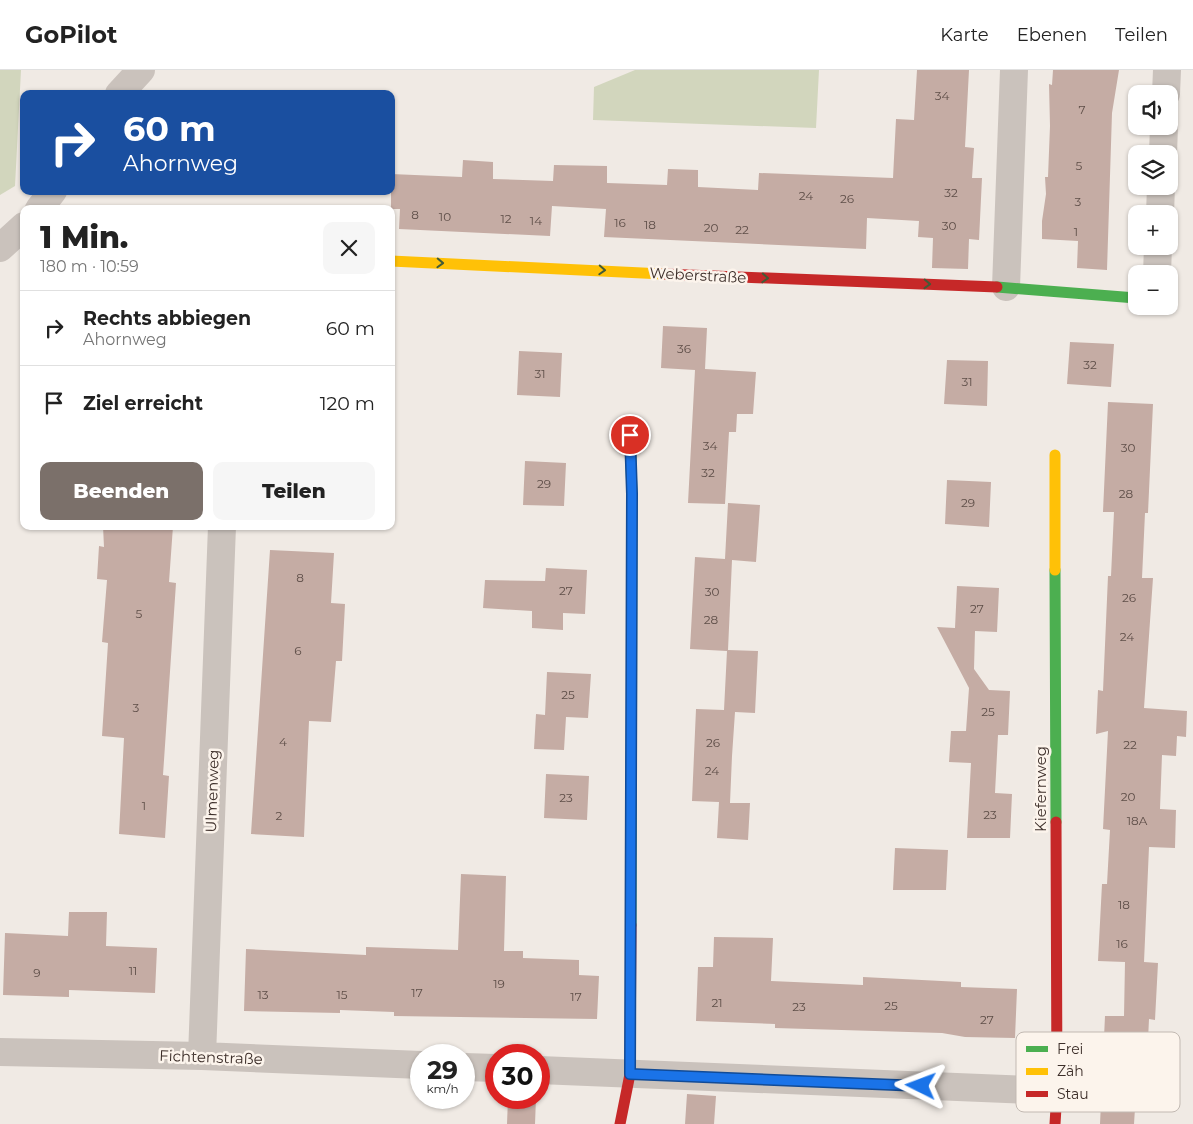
<!DOCTYPE html>
<html lang="de">
<meta charset="utf-8">
<style>
:root{--surface:#fff;--page:#f6f6f6;--text:#222;--muted:#767676;--line:#e0e0e0;--accent:#7b706a}
body{margin:0;font-family:Montserrat,sans-serif;background:var(--page);color:var(--text);height:100vh;display:flex;flex-direction:column;font-size:19px;white-space:nowrap}
*{box-sizing:border-box;margin:0}
p{font-size:16px;color:var(--muted)}
.icon{flex:none;width:28px;height:28px;fill:none;stroke:currentColor;stroke-width:2;stroke-linecap:round;stroke-linejoin:round}
.map{position:relative;flex:1;overflow:hidden}
.side{position:absolute;left:20px;top:135px;width:375px;height:325px;display:flex;flex-direction:column;background:var(--surface);border-radius:10px;box-shadow:0 1px 4px #0004}
.side>*{flex:none}
.hud{position:absolute;left:20px;top:20px;width:375px;height:105px;border-radius:10px;box-shadow:0 1px 4px #0004;background:#1a4fa0;color:#fff;overflow:hidden}
.tools{position:absolute;left:1128px;top:15px;display:grid;gap:10px}
.tools a{display:grid;place-items:center;width:50px;height:50px;border-radius:10px;background:var(--surface);box-shadow:0 1px 4px #0004;font-size:25px}
.speed{position:absolute;left:410px;top:974px;display:flex;gap:10px;font-size:25px;font-weight:700;text-align:center}
.speed>*{display:grid;place-content:center;width:65px;height:65px;border-radius:50%;background:var(--surface);box-shadow:0 1px 4px #0004;line-height:1}
.speed small{font-size:12px;font-weight:400}
.speed .limit{border:8px solid #d22;background:#fff;color:#111}
.pin{position:absolute;display:grid;place-items:center;width:42px;height:42px;color:#fff;margin:-21px;border:2px solid #fff;border-radius:50%;box-shadow:0 1px 5px #0007}
.me{position:absolute;width:55px;margin:-28px;rotate:273deg;stroke-linejoin:round;filter:drop-shadow(0 0 4px #0008)}
.turn{display:flex;align-items:center;gap:18px;height:105px;padding:0 20px;font-size:22px}
.turn .icon{width:65px;height:65px;stroke-width:2.5}
.turn b{display:block;font-size:35px;line-height:42px}
.round{display:grid;place-items:center;flex:none;width:52px;height:52px;border-radius:10px;background:var(--page)}
.summary{display:flex;align-items:center;justify-content:space-between;height:85px;padding:0 20px}
h1{font-size:30px;font-weight:800;line-height:38px}
.action{display:flex;gap:10px;margin-top:auto;padding:10px 20px}
.action a{flex:1;height:58px;border-radius:10px;background:var(--accent);color:#fff;font-size:20px;font-weight:800;line-height:58px;text-align:center}
.action a+a{background:var(--page);color:var(--text)}
ul{padding:0;list-style:none}
li{display:flex;align-items:center;gap:15px;height:75px;padding:0 20px;border-top:1px solid var(--line)}
li div{flex:1}
li b{display:block;font-size:19px}
li em{font-style:normal}
header{display:flex;align-items:center;gap:30px;box-sizing:border-box;height:70px;padding:0 25px;background:var(--surface);border-bottom:1px solid var(--line)}
header strong{font-size:24px}
nav{display:flex;gap:28px;margin-inline-start:auto;font-size:18px}
.map>svg:first-child{display:block}
</style>
<header>
<strong>GoPilot</strong>
<nav><a>Karte</a><a>Ebenen</a><a>Teilen</a></nav>
</header>
<div class="map">
<svg width="1193" height="1054" viewBox="0 0 1193 1054">
<rect width="100%" height="100%" fill="#f0eae4"/>
<path fill="#d2d6bd" d="M0 0H21L15 116 0 125Z
M635 0H819L816 58 593 50 594 17Z"/>
<path fill="#c5aca4" d="M917 0H969L965 77 974 78 972 108H982L979 170 969 169 968 199 932 198 933 168 918 167 919 151 867 148 866 179 604 167 606 139 552 136 550 166 399 159 400 139H391V104L462 107 463 90 493 92V109L553 111 554 95 607 96V113L667 115 668 99 698 100V117L758 120 759 103 893 108 896 49 914 50Z
M1053 0H1119L1112 43 1107 200 1077 198 1078 171 1042 169V151L1046 124 1045 107H1048L1050 56 1049 14 1052 15Z
M663 256 707 258 705 299 756 302 753 344H737L736 362H729L725 434 688 433 695 300 661 298Z
M1070 272 1114 274 1111 317 1067 314Z
M519 281 562 283 560 327 517 325Z
M947 290 988 291 987 336 944 334Z
M1108 332 1153 334 1148 443H1145L1142 508H1153L1144 638 1187 641 1186 667 1177 666 1176 686 1162 685 1160 739 1176 740 1175 778 1149 777 1144 892 1158 893 1155 950 1149 949 1147 991H1138L1134 1054H1100L1105 946H1124L1125 892 1098 891 1102 814H1107L1110 760 1103 759 1108 661 1096 664 1098 620 1103 621 1108 506H1111L1114 442H1103Z
M525 391 566 393 564 436 523 435Z
M947 410 991 412 989 457 945 454Z
M728 433 760 435 756 492 732 490 728 580 758 581 755 643 735 642 732 686 730 733H750L748 770 717 768 719 732 692 731 696 639 724 640 727 581 690 579 695 487 725 489Z
M103 456H173L169 512 176 513 163 705 169 706 165 768 119 764 124 668 102 666 108 573 102 572 107 510 97 509 99 476 104 477Z
M270 480 334 483 331 533 345 534 342 591H336L331 652 309 651 304 767 251 764Z
M546 498 587 500 585 544 563 543V560L532 558V541L483 538 485 510 545 511Z
M957 516 999 518 997 562 975 561 974 599 989 620 1010 621 1008 665H998L995 723 1012 724 1010 768H967L971 693 949 692 951 661H966L969 618 937 557 955 558Z
M547 602 591 604 588 648 566 647 564 680 534 679 536 644 545 645Z
M546 704 589 706 587 750 544 748Z
M895 778 948 780 946 820H893Z
M461 804 506 806 504 881H523V888L579 890V905L599 906 597 949 394 946V942L340 940V943L244 941 246 879 366 885V877L458 880Z
M69 842H107L106 876 157 878 155 923 69 920V927L3 925 5 863 68 866Z
M714 867 773 868 771 911 863 915V907L961 912V917L1017 919 1015 968 965 967 942 963 775 958V954L696 951 698 897H713Z
M687 1024 716 1026 714 1054H685Z
M508 1028H536L535 1054H507Z"/>
<g fill="none" stroke-linecap="round" stroke-linejoin="round">
<path stroke="#cac2bc" stroke-width="28" d="M119 24 141 0
M1166 24 1167 0
M1163 84 1164 56
M39 139 53 121
M1160 144 1161 116
M0 178 24 156
M1157 204 1158 176
M1006 217 1014 0
M0 982 202 986 421 995
M202 986 222 456
M464 997 496 998
M539 1000 1057 1021"/>
<path stroke="#4caf50" stroke-width="11" d="M997 217 1136 228
M630 365 632 424 631 855
M1055 500 1056 752"/>
<path stroke="#ffc107" stroke-width="11" d="M391 191 663 204
M1055 385V500"/>
<path stroke="#c62828" stroke-width="11" d="M663 204 997 217
M620 1054 630 1004 631 855
M1055 1054 1057 1021 1056 752"/>
</g>
<defs><path id="oneway-chevron" d="M-2-3.5L2.5 0L-2 3.5" fill="none" stroke-width="1.6" stroke-linecap="round" stroke-linejoin="round" transform="scale(1.25)"/></defs>
<g stroke="#425b37">
<use href="#oneway-chevron" transform="translate(440 193) rotate(2)"/>
<use href="#oneway-chevron" transform="translate(602 200) rotate(3)"/>
<use href="#oneway-chevron" transform="translate(765 208) rotate(3)"/>
<use href="#oneway-chevron" transform="translate(927 214) rotate(2)"/>
</g>
<g fill="none" stroke-linecap="round" stroke-linejoin="round">
<g stroke="#114b97" stroke-width="12">
<path id="route" d="M630 365 632 424 630 1004 921 1016"/>
</g>
<use href="#route" stroke="#1a73e8" stroke-width="9"/>
</g>
<g text-anchor="middle" dominant-baseline="central" stroke-width="5" stroke-linejoin="round" paint-order="stroke">
<g font-size="12" fill="#5e4e48">
<text x="942" y="25">34</text>
<text x="1082" y="39">7</text>
<text x="1079" y="95">5</text>
<text x="951" y="122">32</text>
<text x="806" y="125">24</text>
<text x="847" y="128">26</text>
<text x="1078" y="131">3</text>
<text x="415" y="144">8</text>
<text x="445" y="146">10</text>
<text x="506" y="148">12</text>
<text x="536" y="150">14</text>
<text x="620" y="152">16</text>
<text x="650" y="154">18</text>
<text x="949" y="155">30</text>
<text x="711" y="157">20</text>
<text x="742" y="159">22</text>
<text x="1076" y="161">1</text>
<text x="684" y="278">36</text>
<text x="1090" y="294">32</text>
<text x="540" y="303">31</text>
<text x="967" y="311">31</text>
<text x="710" y="375">34</text>
<text x="1128" y="377">30</text>
<text x="708" y="402">32</text>
<text x="544" y="413">29</text>
<text x="1126" y="423">28</text>
<text x="968" y="432">29</text>
<text x="300" y="507">8</text>
<text x="566" y="520">27</text>
<text x="712" y="521">30</text>
<text x="1129" y="527">26</text>
<text x="977" y="538">27</text>
<text x="139" y="543">5</text>
<text x="711" y="549">28</text>
<text x="1127" y="566">24</text>
<text x="298" y="580">6</text>
<text x="568" y="624">25</text>
<text x="136" y="637">3</text>
<text x="988" y="641">25</text>
<text x="283" y="671">4</text>
<text x="713" y="672">26</text>
<text x="1130" y="674">22</text>
<text x="712" y="700">24</text>
<text x="1128" y="726">20</text>
<text x="566" y="727">23</text>
<text x="144" y="735">1</text>
<text x="990" y="744">23</text>
<text x="279" y="745">2</text>
<text x="1137" y="750">18A</text>
<text x="1124" y="834">18</text>
<text x="1122" y="873">16</text>
<text x="133" y="900">11</text>
<text x="37" y="902">9</text>
<text x="499" y="913">19</text>
<text x="417" y="922">17</text>
<text x="263" y="924">13</text>
<text x="342" y="924">15</text>
<text x="576" y="926">17</text>
<text x="717" y="932">21</text>
<text x="891" y="935">25</text>
<text x="799" y="936">23</text>
<text x="987" y="949">27</text>
</g>
<g font-size="15" fill="#3c2e29" stroke="#fcf4ec">
<text transform="translate(698 205) rotate(3)">Weberstraße</text>
<text transform="translate(1040 719) rotate(-90)">Kiefernweg</text>
<text transform="translate(212 721) rotate(-88)">Ulmenweg</text>
<text transform="translate(211 987) rotate(2)">Fichtenstraße</text>
</g>
</g>
<rect x="1016" y="962" width="164" height="80" rx="8" fill="#fcf4ec" stroke="#c2b9b2" stroke-width="1"/>
<rect x="1026" y="976" width="22" height="6" fill="#4caf50"/>
<rect x="1026" y="998" width="22" height="7" fill="#ffc107"/>
<rect x="1026" y="1021" width="22" height="6" fill="#c62828"/>
<g font-size="14" fill="#3c2e29">
<text x="1057" y="984">Frei</text>
<text x="1057" y="1006">Zäh</text>
<text x="1057" y="1029">Stau</text>
</g>
</svg>
<div class="tools">
<a><svg class="icon" aria-label="sound" viewBox="0 0 24 24"><path d="M4 9h4l5-4v14l-5-4H4zM17 9q2 3 0 6"/></svg></a>
<a><svg class="icon" aria-label="layers" viewBox="0 0 24 24"><path d="M12 4l9 5-9 5-9-5zM3 14l9 5 9-5"/></svg></a>
<a>+</a>
<a>−</a>
</div>
<div class="speed"><div>29<small>km/h</small></div><div class="limit">30</div></div>
<div class="pin" style="left:630px;top:365px;background:#d93025"><svg class="icon" aria-label="arrive" viewBox="0 0 24 24"><path d="M6 21V4h12l-3 4 3 4H6"/></svg></div>
<svg class="me" style="left:921px;top:1016px" viewBox="-20 -20 40 40"><path d="M0-17L14 15 0 8-14 15z" fill="#1a73e8" stroke="#fff" stroke-width="4"/></svg>
<div class="hud">
<div class="turn"><svg class="icon" aria-label="right" viewBox="0 0 24 24"><path d="M7 20v-9h11M14 6l5 5-5 5"/></svg><div><b>60 m</b>Ahornweg</div></div>
</div>
<section class="side">
<div class="summary"><div><h1>1 Min.</h1><p>180 m · 10:59</p></div><a class="round"><svg class="icon" aria-label="close" viewBox="0 0 24 24"><path d="M6 6l12 12M18 6L6 18"/></svg></a></div>
<ul>
<li><svg class="icon" aria-label="right" viewBox="0 0 24 24"><path d="M7 20v-9h11M14 6l5 5-5 5"/></svg><div><b>Rechts abbiegen</b><p>Ahornweg</p></div><em>60 m</em></li>
<li><svg class="icon" aria-label="arrive" viewBox="0 0 24 24"><path d="M6 21V4h12l-3 4 3 4H6"/></svg><div><b>Ziel erreicht</b></div><em>120 m</em></li>
</ul>
<div class="action"><a>Beenden</a><a>Teilen</a></div>
</section>
</div>
